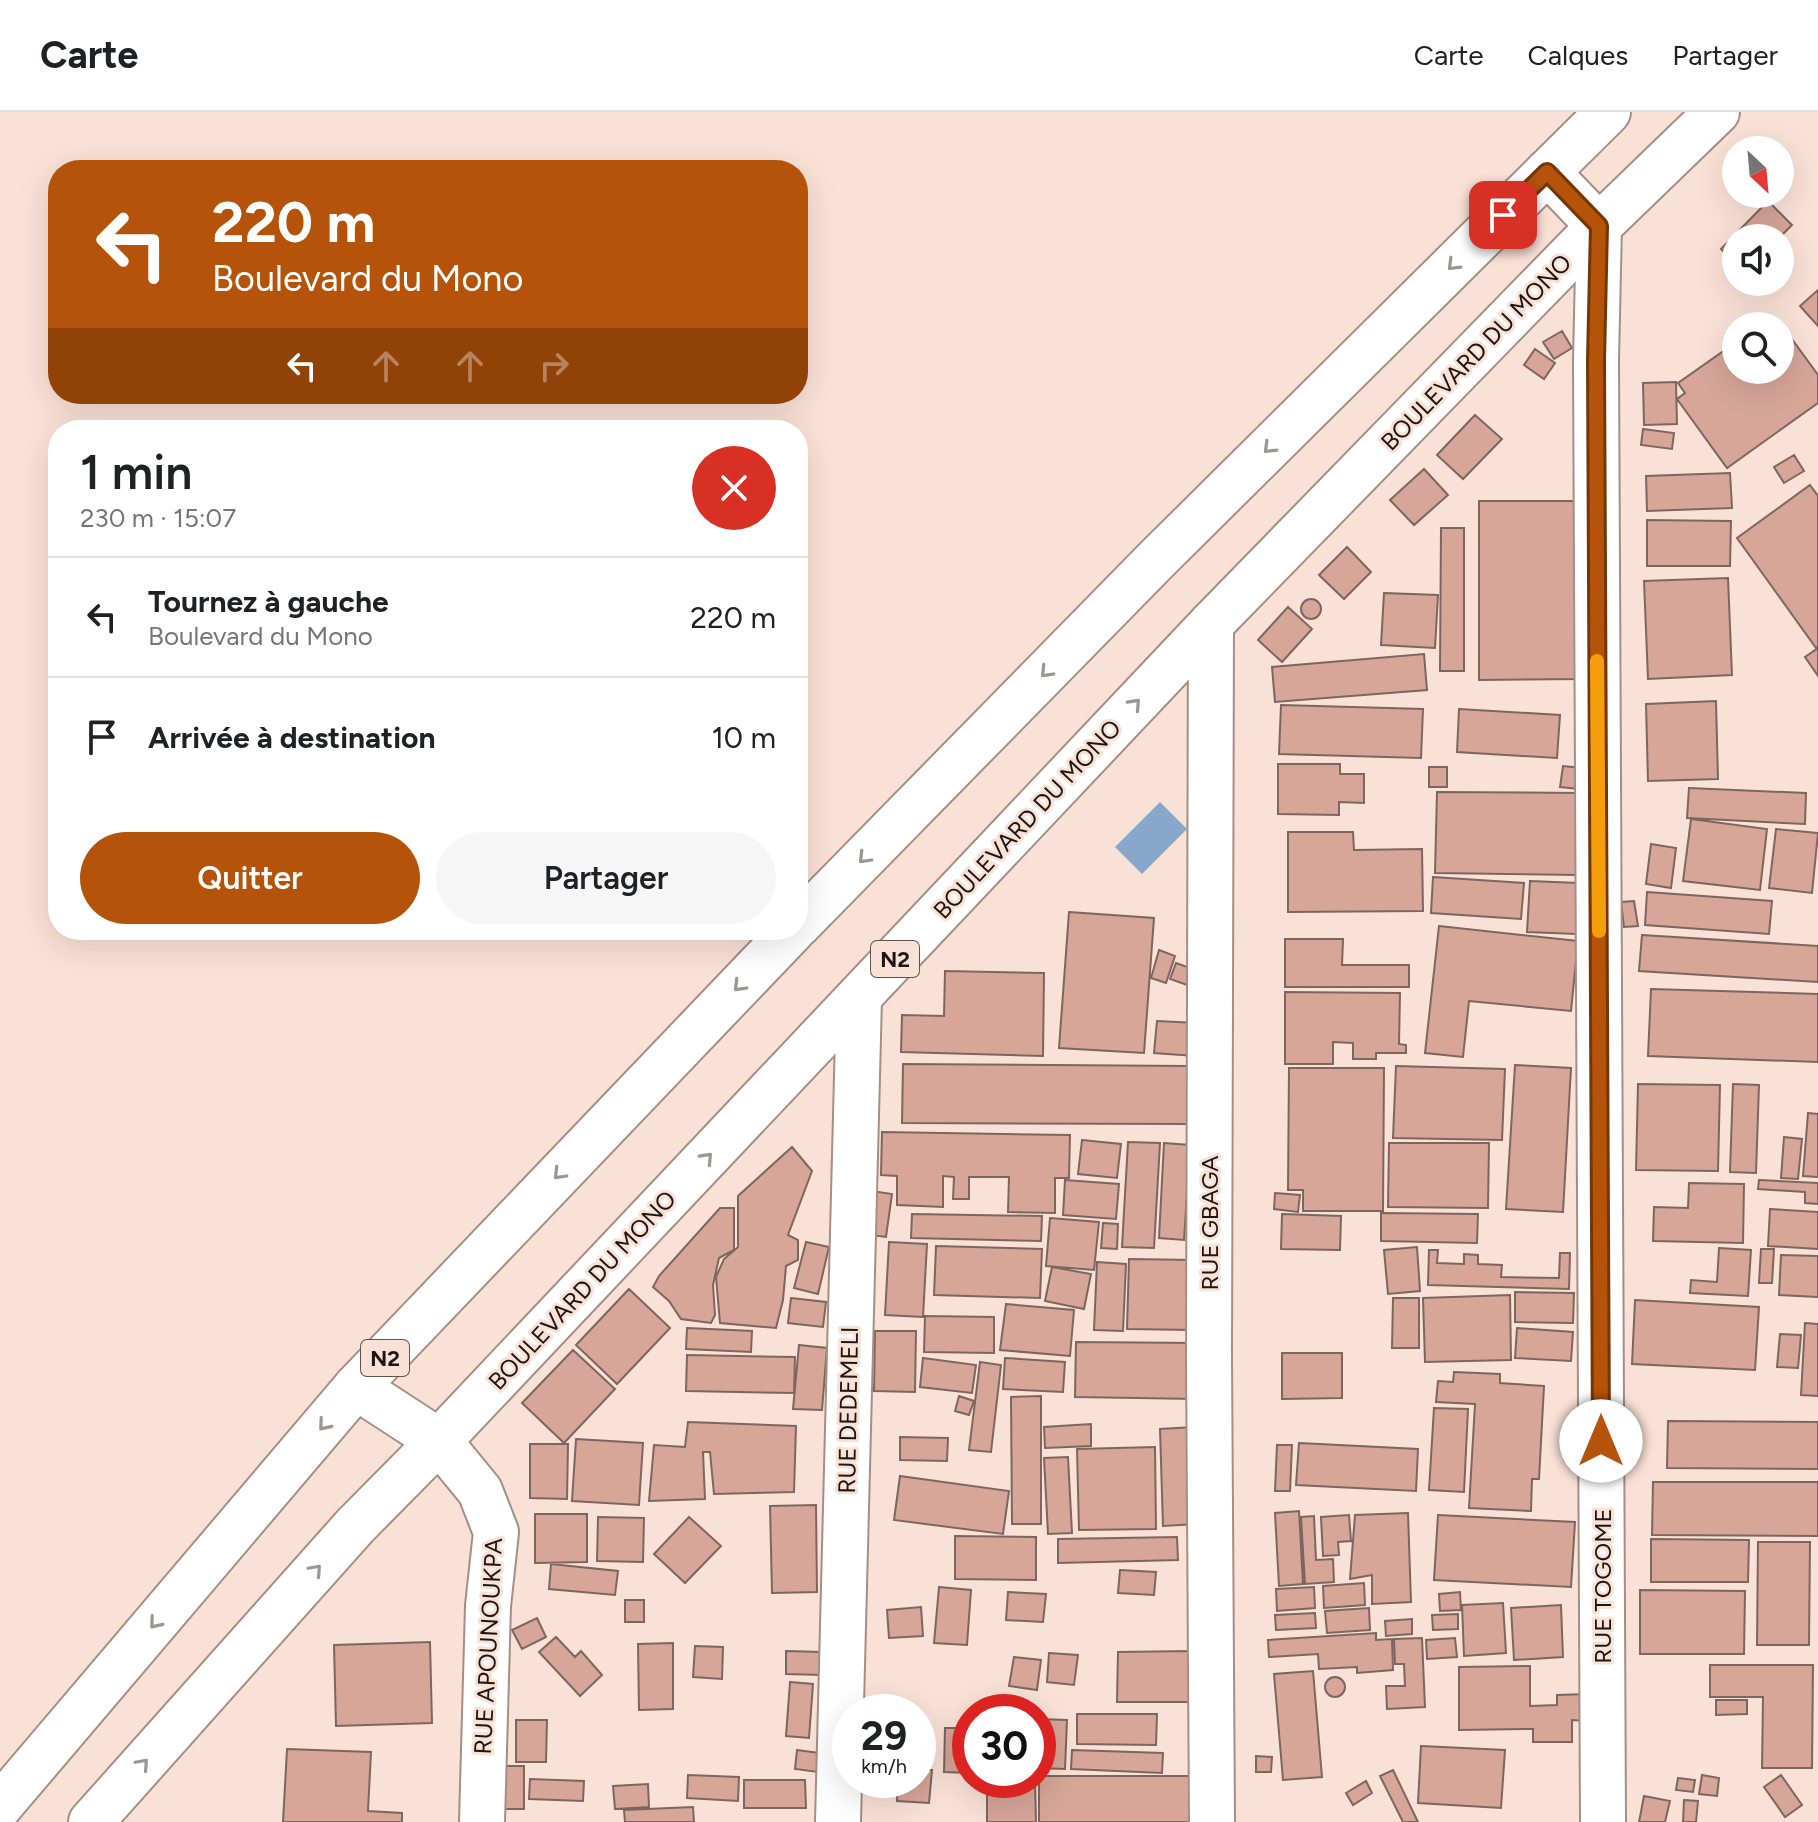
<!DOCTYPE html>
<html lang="fr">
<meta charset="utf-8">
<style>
:root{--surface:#fff;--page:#f6f6f6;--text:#202124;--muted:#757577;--line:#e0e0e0;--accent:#b45309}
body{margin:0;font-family:Figtree,sans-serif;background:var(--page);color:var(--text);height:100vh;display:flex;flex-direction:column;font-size:30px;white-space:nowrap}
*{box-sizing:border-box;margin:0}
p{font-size:26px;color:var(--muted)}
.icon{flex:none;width:44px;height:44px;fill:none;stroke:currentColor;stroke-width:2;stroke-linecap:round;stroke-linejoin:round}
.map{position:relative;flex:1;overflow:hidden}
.drawer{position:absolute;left:48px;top:308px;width:760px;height:520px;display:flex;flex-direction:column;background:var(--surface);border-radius:32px;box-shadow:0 8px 32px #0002}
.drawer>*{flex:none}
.guide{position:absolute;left:48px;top:48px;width:760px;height:244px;border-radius:32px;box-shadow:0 8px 32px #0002;background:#b45309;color:#fff;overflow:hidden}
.needle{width:52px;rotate:154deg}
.controls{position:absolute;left:1722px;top:24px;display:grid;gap:16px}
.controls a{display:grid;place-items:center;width:72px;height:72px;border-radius:50%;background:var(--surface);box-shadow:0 8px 32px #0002;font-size:40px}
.speed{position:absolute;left:832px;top:1582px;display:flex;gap:16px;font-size:40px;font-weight:700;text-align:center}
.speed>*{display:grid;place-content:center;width:104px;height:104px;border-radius:50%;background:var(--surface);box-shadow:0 8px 32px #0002;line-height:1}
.speed small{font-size:20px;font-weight:400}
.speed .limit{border:12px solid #d22;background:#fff;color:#111}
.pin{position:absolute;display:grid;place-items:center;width:68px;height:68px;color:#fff;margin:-34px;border-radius:16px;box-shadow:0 4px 12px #0006}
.me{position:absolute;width:88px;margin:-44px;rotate:0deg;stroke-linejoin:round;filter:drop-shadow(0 0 6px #0008)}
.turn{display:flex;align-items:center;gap:28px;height:168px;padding:0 32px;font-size:36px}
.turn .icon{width:104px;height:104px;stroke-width:2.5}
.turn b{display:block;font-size:56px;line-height:68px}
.lanes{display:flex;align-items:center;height:76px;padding:0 32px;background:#0003;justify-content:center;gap:40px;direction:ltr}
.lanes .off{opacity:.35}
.round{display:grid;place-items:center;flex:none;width:84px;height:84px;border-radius:42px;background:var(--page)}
.head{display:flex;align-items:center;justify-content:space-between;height:136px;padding:0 32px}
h1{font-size:48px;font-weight:600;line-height:60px}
.action{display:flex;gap:16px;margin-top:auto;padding:16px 32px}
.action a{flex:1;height:92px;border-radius:48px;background:var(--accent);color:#fff;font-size:32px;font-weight:600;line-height:92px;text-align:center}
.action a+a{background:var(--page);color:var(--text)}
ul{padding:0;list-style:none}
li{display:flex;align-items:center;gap:24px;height:120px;padding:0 32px;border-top:2px solid var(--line)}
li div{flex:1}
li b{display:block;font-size:30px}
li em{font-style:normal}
header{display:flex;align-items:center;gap:48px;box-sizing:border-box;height:112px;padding:0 40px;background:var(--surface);border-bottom:2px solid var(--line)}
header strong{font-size:38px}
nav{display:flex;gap:44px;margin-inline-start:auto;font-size:28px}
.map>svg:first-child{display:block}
</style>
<header>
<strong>Carte</strong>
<nav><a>Carte</a><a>Calques</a><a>Partager</a></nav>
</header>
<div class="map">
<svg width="1818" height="1710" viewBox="0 0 1818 1710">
<rect width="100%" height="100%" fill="#fae1d6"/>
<path fill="#88a7ca" d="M1160 690 1187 717 1142 762 1115 735Z"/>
<path fill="#d7a698" stroke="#7d6660" stroke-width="2" d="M1768 89 1792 113 1779 126H1736V152L1721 137Z
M1818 178V214L1800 194Z
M1781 212 1818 263V291L1727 356 1677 287 1685 281 1678 271 1725 238 1732 248 1736 245V258H1780L1779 214Z
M1562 219 1572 236 1554 247 1543 230Z
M1535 237 1555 251 1544 267 1524 253Z
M1676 270 1677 312 1644 313 1643 271Z
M1475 303 1502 327 1463 367 1437 343Z
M1643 317 1674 321 1672 337 1641 333Z
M1794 343 1804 359 1784 371 1774 355Z
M1424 357 1448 383 1414 413 1390 388Z
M1730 361 1732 396 1647 399 1646 364Z
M1810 373 1818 384V534L1816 536 1737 426Z
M1479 389H1583V567L1479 568Z
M1647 408 1731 409 1730 454H1647Z
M1441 416H1464V559H1440Z
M1347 435 1371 460 1344 487 1319 463Z
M1728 466 1732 563 1648 567 1644 469Z
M1384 481 1438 483 1435 536 1381 533Z
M1301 497a10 10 0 1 1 20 0a10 10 0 1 1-20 0Z
M1288 495 1312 517 1282 550 1258 528Z
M1818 536V564L1805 545Z
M1424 542 1427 578 1275 590 1272 555Z
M1716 589 1718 667 1648 669 1646 592Z
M1281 593 1423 597 1421 646 1279 642Z
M1459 597 1560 603 1557 646 1457 640Z
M1278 652H1340V662H1364V691L1339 690V703L1278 702Z
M1563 654 1581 656 1579 677 1560 675Z
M1429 655H1447V675H1429Z
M1689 676 1806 681 1805 712 1687 706Z
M1437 680 1581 681 1579 763 1435 761Z
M1691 707 1767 717 1760 778 1683 769Z
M1776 717 1818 721 1812 781 1769 776Z
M1288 720H1353L1354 738 1422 737 1423 799 1288 800Z
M1651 732 1676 736 1671 776 1646 772Z
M1433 765 1524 771 1521 807 1431 801Z
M1530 769 1578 771 1576 822 1527 820Z
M1647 780 1772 789 1769 822 1645 813Z
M1634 789 1638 814 1624 815 1621 790Z
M1069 800 1154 806 1144 941 1059 936Z
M1439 814 1578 829 1571 899 1469 889 1463 945 1425 941Z
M1642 823 1818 834V870L1639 859Z
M1285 827H1343L1342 853H1409V875H1285Z
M1159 838 1175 844 1166 871 1151 866Z
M1176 851 1196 858 1190 874 1170 867Z
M945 859 1044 861 1043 944 901 940 902 903 944 904Z
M1651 877 1818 882V950L1648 944Z
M1285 880 1400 881 1399 932 1406 933V941H1376V947H1353V931L1333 930V952H1285Z
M1157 909 1197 911 1195 944 1154 941Z
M903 952 1188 954 1187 1012 902 1011Z
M1515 953 1571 956 1563 1100 1506 1097Z
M1396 954 1505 957 1502 1028 1393 1026Z
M1289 956H1384L1383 1099H1303V1078H1288Z
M1638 972 1720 973 1718 1059 1636 1058Z
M1733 972 1759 973 1756 1061 1730 1060Z
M1808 1001 1818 1002V1065L1803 1064Z
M882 1020 1070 1023 1069 1066H1055V1101L1008 1100 1009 1065H969V1087H953L954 1065 943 1064V1095L897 1093V1064L881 1063Z
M1784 1025 1802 1027 1798 1067 1781 1066Z
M1082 1028 1121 1032 1117 1066 1078 1062Z
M1128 1030 1160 1031 1154 1136 1122 1135Z
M1164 1031 1190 1033 1184 1128 1159 1126Z
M1389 1031H1489L1488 1096 1388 1095Z
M792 1035 812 1059 788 1123 798 1128V1148L786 1154 783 1188 776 1216 720 1211 716 1165 724 1147 738 1135V1084Z
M1065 1068 1119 1072 1116 1107 1063 1103Z
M1759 1068 1818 1071V1092L1805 1091V1080L1758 1077Z
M1689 1071 1744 1072 1743 1131 1653 1129 1654 1095 1688 1096Z
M852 1076 892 1082 886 1125 846 1120Z
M1275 1081 1300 1083 1298 1100 1274 1097Z
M720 1096H734V1138L719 1146 713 1173 715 1203 711 1211 681 1207 669 1189 653 1175 659 1164Z
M1770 1097 1818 1100V1137L1768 1134Z
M1381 1101 1478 1102 1477 1131 1381 1129Z
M912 1102 1042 1104 1041 1129 911 1126Z
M1282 1102 1341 1104 1340 1138 1281 1137Z
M1050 1106 1099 1110 1094 1158 1046 1154Z
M1103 1111 1118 1112 1117 1137 1101 1136Z
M806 1130 829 1135 818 1182 794 1176Z
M889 1130 927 1132 923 1205 885 1203Z
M936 1134 1042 1137 1040 1186 934 1183Z
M1417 1135 1420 1179 1388 1182 1384 1138Z
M1719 1136 1751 1138 1748 1184 1690 1181 1691 1168 1717 1170Z
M1761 1137H1774L1772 1171H1759Z
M1429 1138H1438L1437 1151 1464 1152V1142L1478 1143V1152L1502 1153 1501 1165 1559 1166 1560 1141H1570L1569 1177 1428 1173Z
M1781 1143 1818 1144V1185L1779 1183Z
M1129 1147 1195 1148 1193 1218 1127 1217Z
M1097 1150 1126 1152 1123 1219 1094 1218Z
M1052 1155 1091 1162 1084 1197 1045 1189Z
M629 1177 670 1216 617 1272 576 1233Z
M1515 1180 1574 1181 1573 1211 1515 1210Z
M1510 1183 1511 1248 1425 1250 1423 1186Z
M791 1186 826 1190 823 1215 788 1211Z
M1393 1186H1419V1236H1392Z
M1635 1188 1759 1195 1755 1258 1632 1252Z
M1006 1192 1074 1198 1070 1244 1000 1238Z
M925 1204 994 1205V1241L924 1240Z
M1805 1211 1818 1212V1284L1801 1283Z
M687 1216 752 1219 751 1240 686 1237Z
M1517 1216 1573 1220 1571 1249 1515 1246Z
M875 1219H916L915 1280 874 1279Z
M1780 1222 1801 1223 1798 1256 1777 1255Z
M1076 1230 1198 1231 1197 1287 1075 1285Z
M799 1233 827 1236 822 1298 793 1297Z
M573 1238 615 1277 564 1331 522 1291Z
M1282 1241H1342V1286L1282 1287Z
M687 1243 795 1245 794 1281 686 1279Z
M923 1246 976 1253 972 1281 920 1275Z
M1005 1246 1065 1250 1063 1280 1003 1277Z
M980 1250 1001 1253 991 1340 969 1338Z
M1454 1260 1500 1262V1271L1544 1274 1539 1367H1532L1531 1399 1469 1396 1475 1292 1436 1290 1438 1269 1453 1270Z
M959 1284 974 1289 969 1303 955 1299Z
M1041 1284V1412H1012L1011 1285Z
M1434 1296 1468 1297 1464 1380 1429 1378Z
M1668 1309 1818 1310V1357L1667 1356Z
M688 1310 796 1314 794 1380 714 1382 710 1340H703L705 1387 649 1389 654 1333 685 1335Z
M1091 1312V1334L1045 1336 1044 1315Z
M1194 1315 1198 1412 1163 1414 1160 1317Z
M900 1325 948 1326 947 1349 900 1348Z
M576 1327 643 1331 639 1393 572 1389Z
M1299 1331 1418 1337 1416 1379 1296 1373Z
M530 1332H568L567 1387 530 1386Z
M1277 1333H1292L1290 1379H1275Z
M1155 1335 1156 1417 1079 1418 1077 1337Z
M1068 1345 1072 1421 1048 1422 1044 1346Z
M900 1364 1009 1379 1003 1422 894 1408Z
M1653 1370H1818V1424L1652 1423Z
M816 1393 817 1480 772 1481 770 1394Z
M1299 1399 1303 1472 1279 1474 1275 1401Z
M1408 1401 1411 1490 1372 1492V1463L1350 1467 1355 1403Z
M535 1402H587V1450L535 1451Z
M1349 1403 1351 1429 1338 1430 1339 1443 1323 1444 1321 1405Z
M1438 1403 1575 1410 1571 1475 1434 1468Z
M1314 1404 1316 1448 1333 1447 1334 1470 1305 1472 1301 1405Z
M598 1405 644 1406 643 1450 597 1449Z
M689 1405 721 1434 685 1471 654 1442Z
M955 1424 1036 1425V1468L955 1467Z
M1177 1425 1178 1448 1058 1451V1427Z
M1651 1427 1749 1428 1748 1470H1651Z
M1758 1430H1810L1809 1533H1757Z
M551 1452 618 1459 615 1483 549 1477Z
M1120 1458 1156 1460 1154 1483 1118 1481Z
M1364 1471 1365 1493 1324 1496 1323 1474Z
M939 1475 971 1478 967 1533 934 1531Z
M1314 1475 1315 1496 1277 1499 1276 1477Z
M1640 1478 1745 1479 1744 1542H1640Z
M1008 1480 1046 1482 1043 1510 1006 1508Z
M1460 1480 1461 1498 1440 1499 1439 1482Z
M625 1488H644V1510H625Z
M1503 1491 1506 1541 1464 1544 1462 1493Z
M1561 1493 1563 1545 1514 1548 1511 1496Z
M921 1495 923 1524 889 1526 887 1498Z
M1369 1496 1370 1518 1327 1521 1325 1499Z
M1315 1501 1316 1516 1276 1518 1275 1503Z
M1458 1502V1517L1433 1518 1432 1503Z
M537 1506 546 1525 522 1537 512 1518Z
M1412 1507V1522L1386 1524 1385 1509Z
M1376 1521V1528L1392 1527 1393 1558 1357 1561V1555L1319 1557 1318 1542 1269 1545 1268 1528Z
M556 1525 575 1545 581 1539 602 1563 580 1584 539 1540Z
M1422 1526 1425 1595 1387 1597 1386 1574H1405L1404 1552H1395L1394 1527Z
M1455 1526 1457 1545 1427 1547 1426 1528Z
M430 1530 432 1611 336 1614 334 1533Z
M673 1531V1597L639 1598 638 1532Z
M695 1534 723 1535 722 1567 693 1565Z
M786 1539 822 1540V1563L786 1562Z
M1191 1539 1190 1590H1117L1118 1540Z
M1049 1541 1078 1543 1074 1573 1047 1570Z
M1014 1545 1041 1548 1037 1578 1009 1574Z
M1710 1553H1813L1812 1656H1762L1763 1585H1710Z
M1530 1554V1594L1557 1593V1583L1588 1582V1609L1572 1608V1630H1533V1617L1459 1618V1555Z
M1313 1559 1322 1665 1283 1668 1274 1562Z
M1325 1575a10 10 0 1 1 20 0a10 10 0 1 1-20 0Z
M790 1570 813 1572 809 1626 786 1624Z
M1716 1588H1747V1602L1716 1603Z
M1077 1602H1157L1156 1633 1077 1632Z
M1038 1607 1067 1608 1065 1657 1038 1656Z
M516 1608H547L546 1650H516Z
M945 1616H970V1661L944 1660Z
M1421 1634 1505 1638 1501 1696 1418 1691Z
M287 1637 371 1640 368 1699 402 1701V1710H283Z
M797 1638 820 1641 818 1660 795 1657Z
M1072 1638 1163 1641 1162 1661 1071 1657Z
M1256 1644 1272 1645 1271 1660H1256Z
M492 1654H524V1697H493Z
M918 1658H932L929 1691 897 1689 898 1668H918Z
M1393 1658 1418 1710H1403L1380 1664Z
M688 1663 739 1665 738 1689 687 1686Z
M1702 1663 1719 1666 1717 1684 1699 1682Z
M1781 1663 1802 1693 1785 1705 1764 1675Z
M1039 1664H1193L1192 1710H1039Z
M1678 1666 1695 1668 1693 1680 1676 1678Z
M530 1667 584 1669 583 1689 529 1687Z
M744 1668H805L806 1696H744Z
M987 1668H1035L1036 1710H987Z
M1366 1669 1372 1681 1353 1693 1346 1681Z
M648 1672 649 1695 615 1697 613 1674Z
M1644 1684 1670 1689 1665 1710H1639Z
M1684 1688 1698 1689 1696 1710H1683Z
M693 1695 694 1710H625L624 1698Z"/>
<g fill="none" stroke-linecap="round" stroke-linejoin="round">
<g stroke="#a58e84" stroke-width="48">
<path id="street" d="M1547 60 1599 114 1596 248 1603 1710
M1211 512 1209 1245 1212 1710
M356 1275 439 1329 480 1379 496 1420 488 1494 482 1710
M838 1710 859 886"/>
</g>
<g stroke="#a58e84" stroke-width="48">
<path id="highway" d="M798 813 1157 447 1608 0
M0 1694 356 1275 793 818
M91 1710 355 1414 439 1329 1211 512 1599 114 1717 0"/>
</g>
<use href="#street" stroke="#fff" stroke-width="44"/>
<use href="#highway" stroke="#fff" stroke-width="44"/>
</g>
<defs><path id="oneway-chevron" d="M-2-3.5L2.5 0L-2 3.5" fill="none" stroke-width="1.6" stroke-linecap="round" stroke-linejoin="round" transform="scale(2)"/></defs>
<g stroke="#999694">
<use href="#oneway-chevron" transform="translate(1453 153) rotate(135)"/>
<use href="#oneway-chevron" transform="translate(1269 336) rotate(135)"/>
<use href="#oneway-chevron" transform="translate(1046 560) rotate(134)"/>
<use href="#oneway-chevron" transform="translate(1135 592) rotate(-47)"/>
<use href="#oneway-chevron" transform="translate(864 746) rotate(134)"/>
<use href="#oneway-chevron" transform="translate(739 874) rotate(134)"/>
<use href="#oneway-chevron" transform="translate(707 1046) rotate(-47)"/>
<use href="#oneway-chevron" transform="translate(559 1062) rotate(134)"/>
<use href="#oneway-chevron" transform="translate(324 1313) rotate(130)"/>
<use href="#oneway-chevron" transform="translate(316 1458) rotate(-48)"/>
<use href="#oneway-chevron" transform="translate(155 1511) rotate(130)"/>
<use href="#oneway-chevron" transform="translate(143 1652) rotate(-48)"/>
</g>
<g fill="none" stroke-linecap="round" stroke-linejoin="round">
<g stroke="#753606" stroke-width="20">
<path id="route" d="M1503 103 1547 60 1599 114 1596 248 1601 1329"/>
</g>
<use href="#route" stroke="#b45309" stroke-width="14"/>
<path stroke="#f59e0b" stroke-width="14" d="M1597 549 1599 819"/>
</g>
<g text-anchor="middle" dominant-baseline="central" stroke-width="6" stroke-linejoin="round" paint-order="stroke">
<g fill="#fae1d6" stroke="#5f524c" stroke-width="2">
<rect x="871" y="829" width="48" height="36" rx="6"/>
<rect x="361" y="1228" width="48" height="36" rx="6"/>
</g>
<g font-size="22" font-weight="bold" fill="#1d1511">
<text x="895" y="847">N2</text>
<text x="385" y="1246">N2</text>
</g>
<g font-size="24" fill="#1d1511" stroke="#fae1d6">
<text transform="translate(1476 240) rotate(-46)">BOULEVARD DU MONO</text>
<text transform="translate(1027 707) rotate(-47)">BOULEVARD DU MONO</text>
<text transform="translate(1209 1111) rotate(-90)">RUE GBAGA</text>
<text transform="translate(582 1178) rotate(-47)">BOULEVARD DU MONO</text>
<text transform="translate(848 1298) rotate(-89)">RUE DEDEMELI</text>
<text transform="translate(1602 1474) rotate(-90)">RUE TOGOME</text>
<text transform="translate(488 1534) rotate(-87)">RUE APOUNOUKPA</text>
</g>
</g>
</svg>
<div class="controls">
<a><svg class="needle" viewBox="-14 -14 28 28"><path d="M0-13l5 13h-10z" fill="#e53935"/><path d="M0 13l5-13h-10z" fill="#757577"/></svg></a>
<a><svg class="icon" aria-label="sound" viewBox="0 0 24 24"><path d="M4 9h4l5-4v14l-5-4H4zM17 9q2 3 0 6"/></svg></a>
<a><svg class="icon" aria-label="search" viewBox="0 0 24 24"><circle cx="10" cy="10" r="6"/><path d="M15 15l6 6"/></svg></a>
</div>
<div class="speed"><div>29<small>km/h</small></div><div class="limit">30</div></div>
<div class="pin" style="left:1503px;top:103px;background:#d93025"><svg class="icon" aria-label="arrive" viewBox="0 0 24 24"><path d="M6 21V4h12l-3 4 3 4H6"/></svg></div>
<svg class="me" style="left:1601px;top:1329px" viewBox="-20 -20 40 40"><circle r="19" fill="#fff"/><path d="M0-13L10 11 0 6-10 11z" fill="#b45309"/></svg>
<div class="guide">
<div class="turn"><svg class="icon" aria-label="left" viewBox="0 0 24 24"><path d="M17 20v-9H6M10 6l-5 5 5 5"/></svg><div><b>220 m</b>Boulevard du Mono</div></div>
<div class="lanes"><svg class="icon" aria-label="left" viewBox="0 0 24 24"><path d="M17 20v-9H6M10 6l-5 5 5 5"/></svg><svg class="icon off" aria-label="ahead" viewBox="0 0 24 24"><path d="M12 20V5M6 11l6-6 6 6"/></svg><svg class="icon off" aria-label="ahead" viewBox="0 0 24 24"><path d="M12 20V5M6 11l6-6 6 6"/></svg><svg class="icon off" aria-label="right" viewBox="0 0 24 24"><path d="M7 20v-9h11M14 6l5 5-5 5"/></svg></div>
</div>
<section class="drawer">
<div class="head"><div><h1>1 min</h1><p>230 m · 15:07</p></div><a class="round" style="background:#d93025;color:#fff"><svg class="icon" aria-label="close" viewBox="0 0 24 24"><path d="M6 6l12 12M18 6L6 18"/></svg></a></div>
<ul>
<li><svg class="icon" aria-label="left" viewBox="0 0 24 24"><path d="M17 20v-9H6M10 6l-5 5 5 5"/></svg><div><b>Tournez à gauche</b><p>Boulevard du Mono</p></div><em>220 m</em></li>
<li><svg class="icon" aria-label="arrive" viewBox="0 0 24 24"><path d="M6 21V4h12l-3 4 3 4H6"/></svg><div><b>Arrivée à destination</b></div><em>10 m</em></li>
</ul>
<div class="action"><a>Quitter</a><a>Partager</a></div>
</section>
</div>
